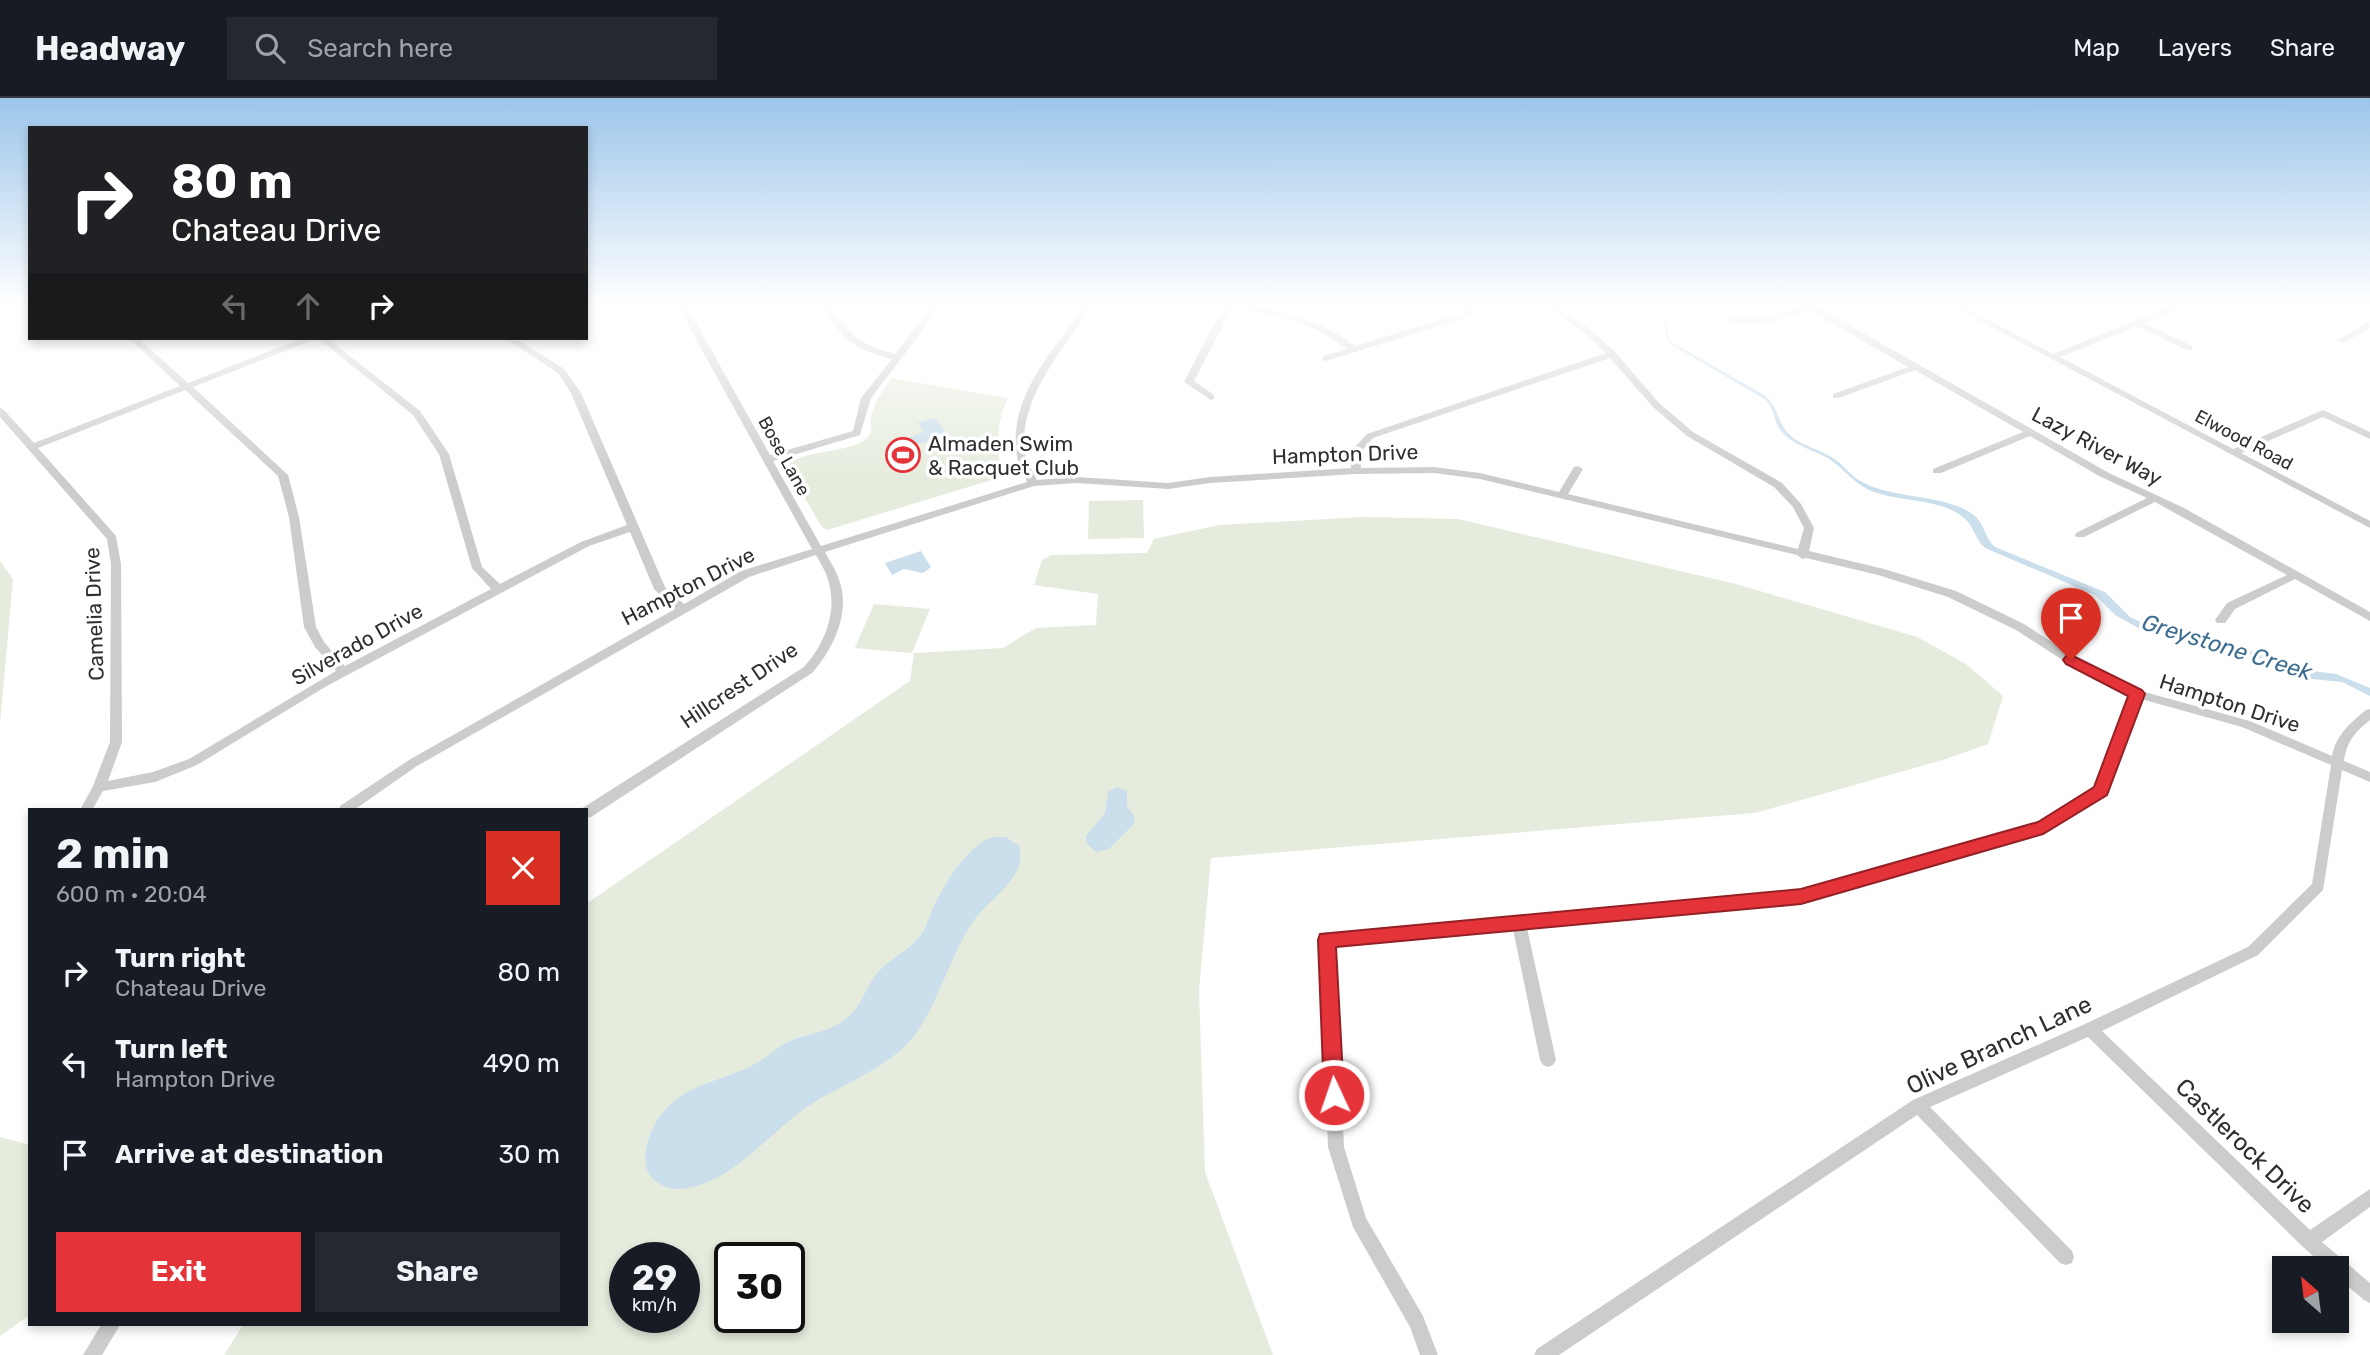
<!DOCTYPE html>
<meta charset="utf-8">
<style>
:root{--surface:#171b24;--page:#242831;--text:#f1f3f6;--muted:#9ea1a6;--line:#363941;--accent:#e5333a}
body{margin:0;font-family:Rubik,sans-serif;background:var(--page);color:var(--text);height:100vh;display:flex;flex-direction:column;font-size:26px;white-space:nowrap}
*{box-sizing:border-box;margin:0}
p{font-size:23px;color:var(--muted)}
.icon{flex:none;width:38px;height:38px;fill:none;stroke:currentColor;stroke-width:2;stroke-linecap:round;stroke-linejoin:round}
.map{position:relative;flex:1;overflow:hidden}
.sheet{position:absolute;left:28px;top:710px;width:560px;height:518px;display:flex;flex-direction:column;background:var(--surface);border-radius:0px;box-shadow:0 4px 10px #0003}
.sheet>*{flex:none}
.banner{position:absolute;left:28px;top:28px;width:560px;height:214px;border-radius:0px;box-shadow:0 4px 10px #0003;background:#202124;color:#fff;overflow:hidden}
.needle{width:46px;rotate:332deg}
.buttons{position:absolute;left:2272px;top:1158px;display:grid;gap:14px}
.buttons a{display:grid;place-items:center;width:77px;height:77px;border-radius:0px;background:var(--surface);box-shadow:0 4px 10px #0003;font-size:35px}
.speed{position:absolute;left:609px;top:1144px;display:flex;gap:14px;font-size:35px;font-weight:700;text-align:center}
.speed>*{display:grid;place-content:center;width:91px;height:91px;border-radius:50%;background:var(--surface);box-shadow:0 4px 10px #0003;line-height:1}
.speed small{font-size:18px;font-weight:400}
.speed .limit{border:4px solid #111;border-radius:10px;background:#fff;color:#111}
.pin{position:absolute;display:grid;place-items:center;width:60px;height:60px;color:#fff;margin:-72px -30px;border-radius:50% 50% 50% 0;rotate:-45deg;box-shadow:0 0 7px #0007}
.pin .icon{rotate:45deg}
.me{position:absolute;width:77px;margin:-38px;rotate:357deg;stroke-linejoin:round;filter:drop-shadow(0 0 5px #0008)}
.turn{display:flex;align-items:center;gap:24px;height:147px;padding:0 28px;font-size:32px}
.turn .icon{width:91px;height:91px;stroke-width:2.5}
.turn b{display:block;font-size:49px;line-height:60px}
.lanes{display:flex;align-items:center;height:66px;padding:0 28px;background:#0003;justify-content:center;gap:35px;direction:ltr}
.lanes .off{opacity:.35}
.round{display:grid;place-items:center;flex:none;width:74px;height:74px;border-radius:0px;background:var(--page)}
.summary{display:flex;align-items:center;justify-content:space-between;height:119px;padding:0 28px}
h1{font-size:42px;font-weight:700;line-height:52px}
.primary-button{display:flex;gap:14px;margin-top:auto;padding:14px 28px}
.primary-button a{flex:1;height:80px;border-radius:0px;background:var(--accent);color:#fff;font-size:28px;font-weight:700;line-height:80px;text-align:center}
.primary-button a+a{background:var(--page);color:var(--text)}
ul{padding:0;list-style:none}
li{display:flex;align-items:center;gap:21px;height:91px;padding:0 28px}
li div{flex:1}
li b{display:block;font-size:26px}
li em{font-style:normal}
header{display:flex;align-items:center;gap:42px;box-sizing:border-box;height:98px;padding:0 35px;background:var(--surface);border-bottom:2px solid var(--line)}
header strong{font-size:33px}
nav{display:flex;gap:38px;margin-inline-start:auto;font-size:24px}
.search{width:490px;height:63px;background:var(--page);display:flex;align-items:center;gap:18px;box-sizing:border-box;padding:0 24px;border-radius:0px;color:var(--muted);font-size:26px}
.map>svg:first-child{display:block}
</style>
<header>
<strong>Headway</strong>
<div class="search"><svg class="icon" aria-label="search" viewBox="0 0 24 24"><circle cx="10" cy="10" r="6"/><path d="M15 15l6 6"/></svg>Search here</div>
<nav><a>Map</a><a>Layers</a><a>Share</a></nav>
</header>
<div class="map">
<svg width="2370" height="1257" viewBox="0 0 2370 1257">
<rect width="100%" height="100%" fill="#fff"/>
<path fill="#e5ecdd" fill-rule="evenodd" d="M891 280 1008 300C996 326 996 347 1002 375L998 380 827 432 822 429 786 368C808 349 849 357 868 339 875 332 869 327 871 319 873 306 884 291 891 280Z
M1143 402 1144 440 1088 441 1089 403Z
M1363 419 1458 421 1736 486 1917 539 1966 566 2003 598 1988 646 1943 662 1755 715 1211 760 1199 892 1205 1074 1273 1257H224L243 1227H586V806L910 583 914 555 1003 550 1036 530 1096 527 1098 496 1034 487 1042 462 1051 457 1147 455 1154 441 1219 427ZM625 1160H684V1220H625ZM730 1160H789V1220H730Z
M0 463 13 481 0 626Z
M874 506 930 511 912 555 855 550Z
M0 1039 30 1047V1217L0 1238Z"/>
<path fill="#cadeec" d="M1646 207 1654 209 1667 222 1668 237 1672 244 1764 297C1777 307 1777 321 1786 333 1796 346 1819 351 1833 360 1844 367 1850 378 1862 384 1895 402 1946 395 1975 418 1985 427 1985 441 1995 449L2105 494 2130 519 2145 526 2230 545 2297 571 2336 576 2370 590V598L2342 584 2302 580 2248 558 2140 531 2115 517 2095 497 1985 450C1975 441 1974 428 1964 420 1940 399 1896 405 1867 391 1852 383 1843 370 1829 361 1814 352 1795 348 1783 335 1773 325 1776 312 1766 302L1672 247 1665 238 1664 220Z
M935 320 948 337 915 347 910 339 924 334 917 325Z
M921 453 931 469 923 475 904 471 892 477 885 465Z
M1117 689 1127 693V708L1134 718 1135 725 1109 751 1096 754 1087 746 1086 738 1105 715 1108 694Z
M993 739H1006L1019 748C1028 779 991 799 975 821 949 857 936 916 907 946 880 973 845 985 813 1005 771 1031 734 1086 681 1091 669 1092 656 1086 649 1076 643 1065 645 1051 649 1040 668 987 712 988 753 967 769 959 780 945 798 940 820 934 844 929 857 909 866 895 871 880 883 869 896 857 913 850 923 834 927 827 929 818 933 810 943 788 968 746 993 739Z"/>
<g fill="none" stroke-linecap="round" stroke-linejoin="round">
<path fill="#ccc" fill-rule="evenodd" d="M586 207H603L586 213Z
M677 207H686L770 357 853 333 861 300 892 261C851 250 844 242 821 207H830C850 237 860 247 895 256L933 207H942L871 300 860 337 773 363 821 448 1027 384C1024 375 1018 367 1017 358 1007 300 1054 251 1085 207H1094C1065 248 1011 308 1027 362 1029 369 1034 375 1037 382L1077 379 1168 385 1210 379 1351 370 1350 354 1367 336 1606 255 1589 239 1545 207H1555L1595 235 1615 254 1659 305 1693 334 1782 385 1801 406 1814 430 1809 453 1884 471 1956 493 2024 526 2075 559 2141 593 2250 623 2332 658C2336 637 2350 625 2366 612L2370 611V622C2355 634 2347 643 2344 663L2370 674V684L2342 672 2323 792 2258 857 2102 933 2310 1132 2370 1091V1109L2322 1144 2370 1185V1205L2364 1202 2336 1178V1171H2328L2303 1149 2088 939 1930 1009 2072 1153 2074 1159 2072 1165 2066 1167 2060 1165 1917 1017 1559 1257H1534L1537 1251 1913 1002 2085 926 2248 849 2312 786 2331 667 2242 629 2141 601 2106 696 2048 733 1801 805 1527 830 1556 962 1553 967 1548 969 1543 967 1540 962 1513 831 1334 847 1344 1049 1366 1120 1423 1218 1438 1257H1420L1410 1229 1353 1129 1328 1049 1320 842 1322 838 1801 793 2039 725 2096 690 2130 598 2067 565 2016 532 1948 499 1878 477 1806 460 1802 461 1797 457 1480 381 1434 375 1356 376 1210 385 1168 391 1077 385 1034 388 825 454C829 462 835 470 838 479 852 512 834 550 812 575L591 719 586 720V712L581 711 804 569C825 546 838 513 828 482 826 473 820 465 816 457L749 479 417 668 354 712H339L340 708 409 662 675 511 654 491 630 434 589 448 325 589 197 667 155 684 103 693 92 712H80L93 688 110 644 111 466 107 441 0 319V310L3 311 34 345 180 288 129 240H138L188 285 303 240H314L313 242 193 289 288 377 299 419 316 529 324 544 345 568 491 491 472 470 439 356 413 317 318 240H327L420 313 449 356 482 469 500 486 581 444 627 427 571 295 558 275 505 240H515L564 271 581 295 665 489 684 506 741 473 812 451ZM1610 260 1653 309 1687 338 1774 389 1793 409 1804 430 1798 451 1568 396 1583 371 1578 368 1574 369 1559 394 1480 375 1434 369 1361 370 1360 355 1373 340ZM185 292 278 378 289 419 304 529 315 549 336 573 189 661 153 674 108 683 122 644 121 466 116 438 38 350Z
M1224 207C1273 207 1316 219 1355 248L1465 214 1469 207H1477L1472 218 1326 263 1323 262V258L1347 251C1309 223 1277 217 1232 210L1194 283 1214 297V301L1211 302 1184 284Z
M1803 207H1814L2109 375 2184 410 2370 514V523L2295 481 2235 511 2225 525H2217L2215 522 2227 505 2287 477 2155 404 2084 439H2076L2075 437 2076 435 2147 400 2101 379 2030 338 1941 375H1933V371L2023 334 1915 272 1839 300H1833V296L1908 269 1809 212 1762 226H1731L1727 223 1731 220H1762Z
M1950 207H1961L2053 256 2173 207H2186L2145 225 2192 248V252H2186L2138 228 2060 259 2233 351 2323 312 2370 334V341L2323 319 2241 355 2370 423V430Z
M2370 223V230L2343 245 2336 243Z
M101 1227H120L102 1257H83Z"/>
</g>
<linearGradient id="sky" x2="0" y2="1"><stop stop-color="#9cc5ea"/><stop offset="0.54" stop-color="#fff"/><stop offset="1" stop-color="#fff" stop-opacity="0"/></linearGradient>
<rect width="2370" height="383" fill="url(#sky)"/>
<path fill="#e5333a" stroke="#952126" stroke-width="2" d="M2071 557 2142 592 2145 596 2107 697 2043 736 1801 806 1336 849 1344 997 1341 1004 1334 1006 1327 1004 1324 997 1318 842 1320 836 1801 791 2038 724 2094 689 2128 598 2066 566 2063 562 2066 558Z"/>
<defs>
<g id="stadium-ring" transform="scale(1.75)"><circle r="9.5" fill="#fff" stroke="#e5333a" stroke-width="1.5"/><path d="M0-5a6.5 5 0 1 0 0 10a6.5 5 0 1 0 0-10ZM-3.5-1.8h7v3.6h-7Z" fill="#e5333a"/></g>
</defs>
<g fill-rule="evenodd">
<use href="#stadium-ring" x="903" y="357"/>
</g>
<g text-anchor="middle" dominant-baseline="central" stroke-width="7" stroke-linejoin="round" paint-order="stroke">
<g font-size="18" fill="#2f2f2f" stroke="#fff">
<text transform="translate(2244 342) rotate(28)">Elwood Road</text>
<text transform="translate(784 358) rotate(61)">Bose Lane</text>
</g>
<g font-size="21" fill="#2f2f2f" stroke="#fff" text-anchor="start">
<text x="928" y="345">Almaden Swim<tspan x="928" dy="24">&amp; Racquet Club</tspan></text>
</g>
<g font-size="21" fill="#2f2f2f" stroke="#fff">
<text transform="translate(2097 348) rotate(28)">Lazy River Way</text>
<text transform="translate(1345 356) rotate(-2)">Hampton Drive</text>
<text transform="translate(688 488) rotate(-27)">Hampton Drive</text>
<text transform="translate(94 516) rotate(-92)">Camelia Drive</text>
<text transform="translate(357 546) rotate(-29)">Silverado Drive</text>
<text transform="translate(739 587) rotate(-34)">Hillcrest Drive</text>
<text transform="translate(2230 605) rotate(18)">Hampton Drive</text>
</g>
<g font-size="23" font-style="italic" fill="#3d6e92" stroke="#fff">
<text transform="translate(2227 549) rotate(17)">Greystone Creek</text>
</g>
<g font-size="24" fill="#2f2f2f" stroke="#fff">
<text transform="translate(1999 947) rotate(-25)">Olive Branch Lane</text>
<text transform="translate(2245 1048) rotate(44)">Castlerock Drive</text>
</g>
</g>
</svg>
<div class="buttons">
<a><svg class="needle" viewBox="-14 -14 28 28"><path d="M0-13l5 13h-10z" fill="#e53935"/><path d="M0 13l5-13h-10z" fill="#9ea1a6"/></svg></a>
</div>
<div class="speed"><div>29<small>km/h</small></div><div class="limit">30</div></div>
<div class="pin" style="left:2071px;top:562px;background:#d93025"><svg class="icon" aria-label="arrive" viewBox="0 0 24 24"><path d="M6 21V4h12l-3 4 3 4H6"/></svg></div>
<svg class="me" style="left:1334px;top:997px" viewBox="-20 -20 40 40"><circle r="17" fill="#e5333a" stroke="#fff" stroke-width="3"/><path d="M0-11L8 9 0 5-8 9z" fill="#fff"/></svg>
<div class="banner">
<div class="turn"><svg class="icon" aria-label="right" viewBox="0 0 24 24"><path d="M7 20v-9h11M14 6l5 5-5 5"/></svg><div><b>80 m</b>Chateau Drive</div></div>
<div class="lanes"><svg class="icon off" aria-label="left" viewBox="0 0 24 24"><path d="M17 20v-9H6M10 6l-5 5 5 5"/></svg><svg class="icon off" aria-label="ahead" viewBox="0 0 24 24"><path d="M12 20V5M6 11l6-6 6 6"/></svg><svg class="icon" aria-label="right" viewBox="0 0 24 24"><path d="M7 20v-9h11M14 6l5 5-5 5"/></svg></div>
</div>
<section class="sheet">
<div class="summary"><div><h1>2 min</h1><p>600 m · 20:04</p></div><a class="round" style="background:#d93025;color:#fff"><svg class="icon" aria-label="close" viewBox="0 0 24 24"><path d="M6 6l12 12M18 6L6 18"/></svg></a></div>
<ul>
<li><svg class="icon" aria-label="right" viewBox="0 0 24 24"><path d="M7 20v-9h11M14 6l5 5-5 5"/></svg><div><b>Turn right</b><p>Chateau Drive</p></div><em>80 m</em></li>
<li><svg class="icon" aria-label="left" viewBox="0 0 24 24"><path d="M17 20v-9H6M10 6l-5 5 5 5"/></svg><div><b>Turn left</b><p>Hampton Drive</p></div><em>490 m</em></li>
<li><svg class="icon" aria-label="arrive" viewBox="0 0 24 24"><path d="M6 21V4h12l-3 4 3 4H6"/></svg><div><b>Arrive at destination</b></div><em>30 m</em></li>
</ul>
<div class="primary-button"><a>Exit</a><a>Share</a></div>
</section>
</div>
